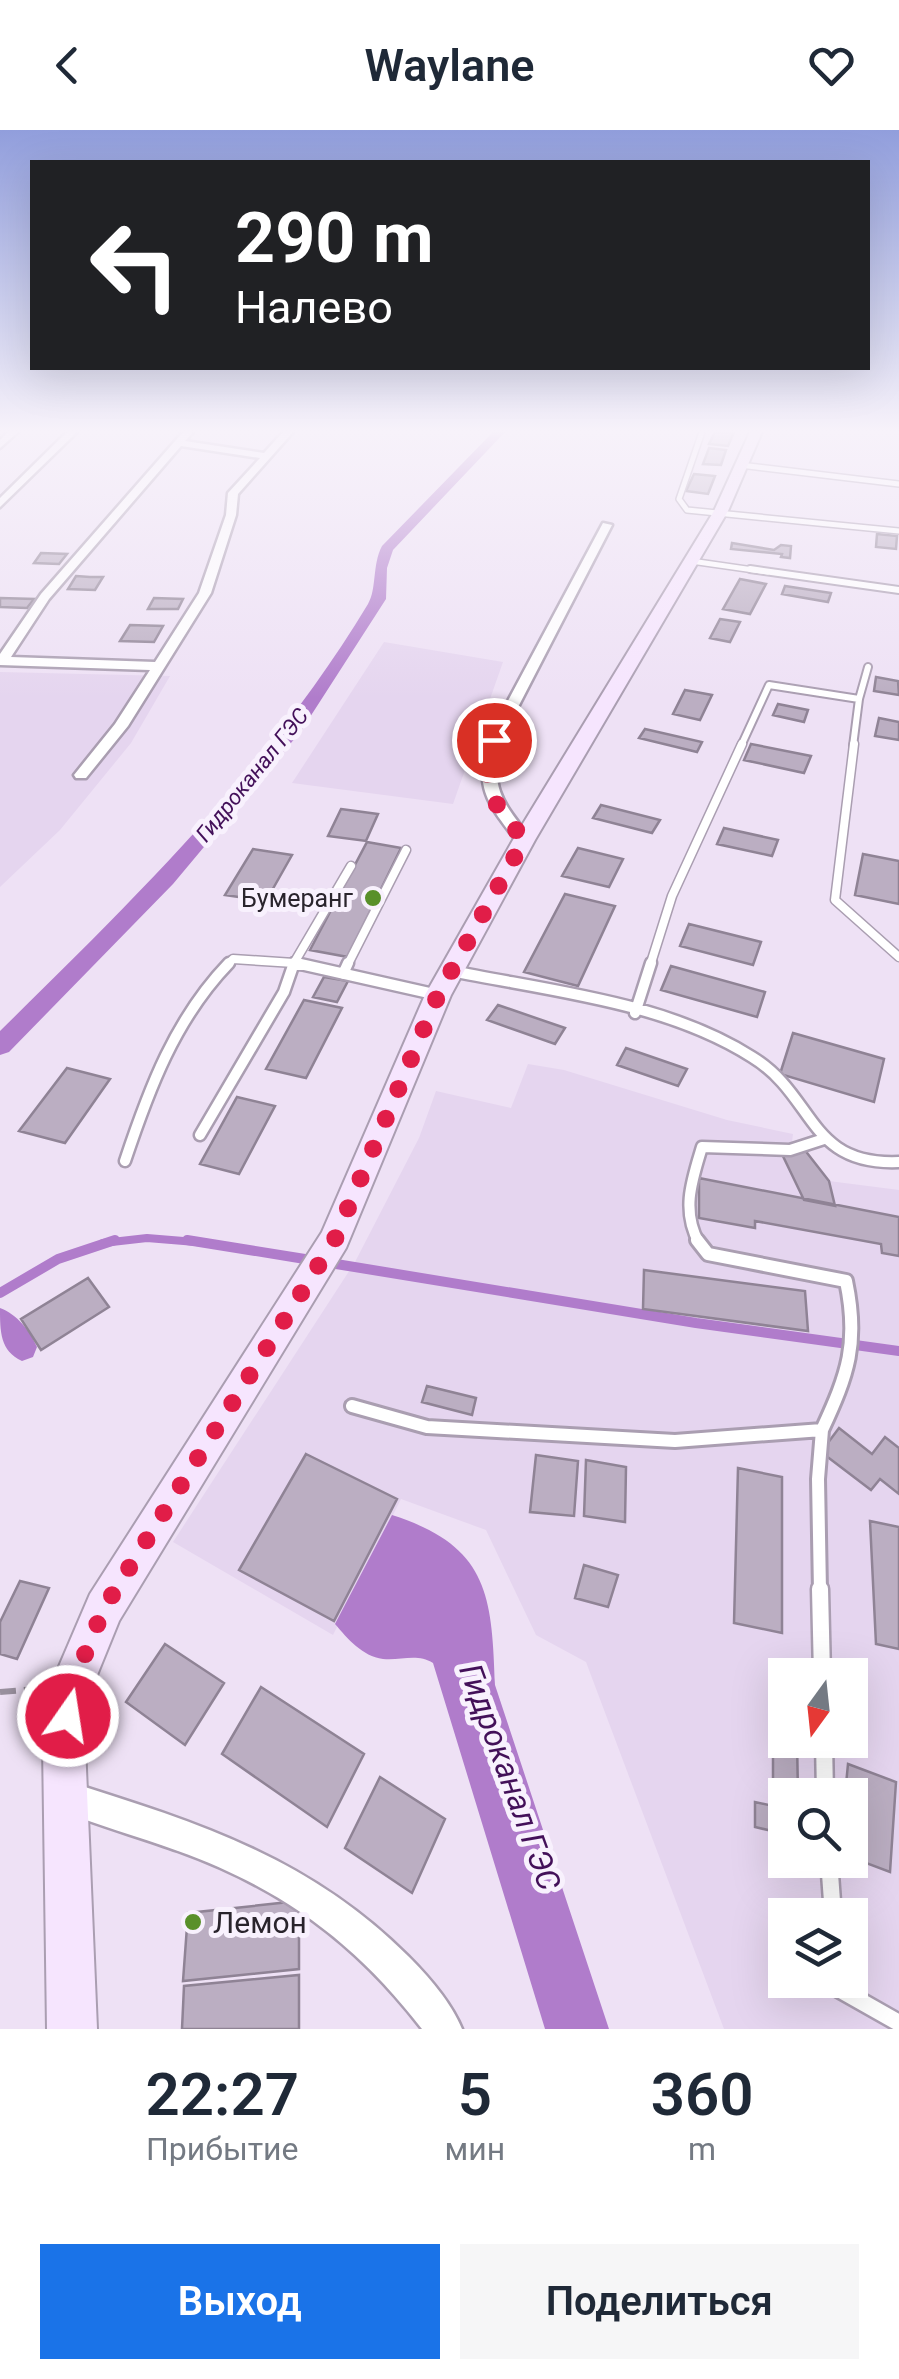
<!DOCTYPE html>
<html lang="ru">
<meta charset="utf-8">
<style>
:root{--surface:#fff;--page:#f6f6f7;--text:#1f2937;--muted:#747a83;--accent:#1a73e8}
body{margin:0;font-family:Roboto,sans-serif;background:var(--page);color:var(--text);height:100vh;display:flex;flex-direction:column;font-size:38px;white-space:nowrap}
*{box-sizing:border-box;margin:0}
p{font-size:32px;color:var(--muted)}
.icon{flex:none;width:55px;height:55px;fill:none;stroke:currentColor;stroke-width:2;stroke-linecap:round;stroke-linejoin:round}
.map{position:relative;height:1899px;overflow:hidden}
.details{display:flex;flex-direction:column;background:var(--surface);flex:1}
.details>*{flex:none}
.guide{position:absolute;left:30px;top:30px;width:840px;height:210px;border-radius:0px;box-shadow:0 10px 40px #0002;background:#202124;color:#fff;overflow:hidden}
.needle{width:65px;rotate:195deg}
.fabs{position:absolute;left:768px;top:1528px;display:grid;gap:20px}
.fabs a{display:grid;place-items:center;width:100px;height:100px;border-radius:0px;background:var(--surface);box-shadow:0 10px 40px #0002;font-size:50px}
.pin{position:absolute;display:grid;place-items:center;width:85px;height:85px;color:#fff;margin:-42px;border:5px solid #fff;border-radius:50%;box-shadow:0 2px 10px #0007}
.me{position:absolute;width:110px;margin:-55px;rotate:13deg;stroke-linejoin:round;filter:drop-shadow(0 0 8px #0008)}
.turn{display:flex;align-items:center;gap:35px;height:210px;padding:0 40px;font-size:45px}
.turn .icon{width:130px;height:130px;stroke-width:2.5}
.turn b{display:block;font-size:70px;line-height:85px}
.eta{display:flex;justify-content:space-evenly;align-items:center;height:170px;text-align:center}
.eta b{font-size:60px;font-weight:600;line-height:70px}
.button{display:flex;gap:20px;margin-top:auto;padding:20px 40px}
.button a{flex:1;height:115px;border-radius:0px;background:var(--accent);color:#fff;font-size:40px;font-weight:600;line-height:115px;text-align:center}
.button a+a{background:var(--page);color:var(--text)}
header{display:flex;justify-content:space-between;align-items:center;height:130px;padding:0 40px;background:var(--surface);font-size:45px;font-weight:600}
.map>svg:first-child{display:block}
</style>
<header><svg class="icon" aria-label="back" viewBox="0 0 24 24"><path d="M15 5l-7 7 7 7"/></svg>Waylane<svg class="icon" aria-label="heart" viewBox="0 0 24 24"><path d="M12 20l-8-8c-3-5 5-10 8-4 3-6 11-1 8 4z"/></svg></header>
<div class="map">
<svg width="899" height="1899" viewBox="0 0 899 1899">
<rect width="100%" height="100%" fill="#eee1f5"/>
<path fill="#e5d5ef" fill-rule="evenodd" d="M384 512 503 532 453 674 292 653Z
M0 542 170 546 131 613 60 700 0 757Z
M528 934 564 940 727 990 793 1004 791 1020 829 1051 899 1060V1899H724L586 1532 536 1505 486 1400 401 1369 333 1505 173 1412 355 1132 419 1008 436 961 511 978ZM785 1545H850V1610H785ZM785 1665H850V1730H785ZM785 1785H850V1850H785Z"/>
<path fill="#b07ccb" d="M392 1385C488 1416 492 1464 495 1555L609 1899H545L433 1533C417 1523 400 1531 383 1529 362 1526 348 1509 335 1494Z"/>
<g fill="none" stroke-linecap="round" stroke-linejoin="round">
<path stroke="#b07ccb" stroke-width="8" d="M103 1113 147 1108 208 1113"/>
<path stroke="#b07ccb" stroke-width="10" d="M187 1110 311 1130
M330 1133 696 1193 899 1221
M0 1163 58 1129 115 1110"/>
<path fill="#b07ccb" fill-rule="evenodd" d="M493 302H505L393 420 387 438 386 469 301 601 173 754 9 922 0 925V901C134 769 270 637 368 474 377 459 372 435 382 416Z
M0 1178C17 1184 30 1201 37 1217L33 1227 22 1231C0 1221 0 1201 0 1178Z"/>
</g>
<path fill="#bbaec2" stroke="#8f8395" stroke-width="2.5" d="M715 302H734L728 316 709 314Z
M709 318 726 320 721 335 703 334Z
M694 344 715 346 708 364 686 361Z
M877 404 897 406 896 419 876 417Z
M732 413 774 420 781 415 791 416 790 428 781 427 782 424 731 419Z
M41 423 67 424 59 434 34 433Z
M76 446 90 447H103L95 460 68 459Z
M740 449 766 454 750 484 723 479Z
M785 456 831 463 828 472 782 464Z
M0 468 34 469 27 478 0 477Z
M154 468 183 469 178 479H148Z
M720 489 740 492 730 512 710 508Z
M130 495 163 496 154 512 120 511Z
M876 547 898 551 899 565 874 561Z
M685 560 712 565 700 590 673 584Z
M778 574 808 580 804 592 773 585Z
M879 588 899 592V610L875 606Z
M645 599 702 612 697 622 639 608Z
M751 614 811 626 804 643 744 630Z
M601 675 660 690 652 703 593 688Z
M341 679 378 684 366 711 328 706Z
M724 698 778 710 772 726 717 714Z
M367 712 401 718 348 827 310 820Z
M578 718 623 729 609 757 562 746Z
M253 719 292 725 266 771 225 765Z
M863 724 899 731V774L855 765Z
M565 764 615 776 578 856 524 842Z
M689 794 761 812 753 835 680 816Z
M671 836 765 862 757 887 661 860Z
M324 847 348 851 337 872 313 867Z
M304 870 342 878 306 948 266 939Z
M498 875 565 898 555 914 487 890Z
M793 903 884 929 874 972 780 944Z
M626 918 687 939 678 956 617 935Z
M67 938 110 949 65 1013 19 1001Z
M237 967 275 976 239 1044 200 1034Z
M804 1019 829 1051 835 1076 804 1070 781 1022Z
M699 1048 899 1087V1126L882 1123 881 1114 755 1091V1098L699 1088Z
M644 1140 805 1161 808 1201 643 1179Z
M88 1148 109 1177 41 1220 21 1189Z
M427 1256 476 1268 472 1285 422 1272Z
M839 1298 872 1324 885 1307 899 1318V1364L880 1349 871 1360 821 1322Z
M306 1324 397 1369 334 1491 239 1440Z
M536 1325 578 1331 574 1386 530 1382Z
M586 1330 626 1337 625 1392 584 1386Z
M738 1338 782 1347V1503L734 1493Z
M870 1391 899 1397V1519L876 1514Z
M584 1435 618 1445 608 1477 575 1468Z
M20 1451 49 1458 17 1529 0 1524V1492Z
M165 1514 224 1553 185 1615 126 1572Z
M261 1557 364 1624 327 1697 222 1624Z
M773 1595 785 1598V1610H797L798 1665H785V1704L755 1697V1672L773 1676Z
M848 1634 896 1652 890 1742 850 1727V1665H845Z
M380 1647 445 1689 412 1763 345 1718Z
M299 1771V1839L183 1851 188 1783Z
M299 1845V1899H182L184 1856Z"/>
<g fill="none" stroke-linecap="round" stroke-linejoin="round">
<g stroke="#aa9eb1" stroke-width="8">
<path id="service-far5" d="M702 302 679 369 687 380 899 401
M740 335 899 354
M691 431 768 442"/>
</g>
<g stroke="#aa9eb1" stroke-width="10">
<path id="service-far4" d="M750 439 899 460
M741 616 769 555 859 569
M853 616 859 569 868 537"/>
</g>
<g stroke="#aa9eb1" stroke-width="11">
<path id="service-far3" d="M854 614 835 770 899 827
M226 836 233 829 294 833 351 736
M293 836H307
M347 836 406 720
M650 836 672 766 742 614"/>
</g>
<g stroke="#aa9eb1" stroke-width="15">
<path id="service-far2" d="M296 833 438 865
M452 841C550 861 666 872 752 927 816 966 807 1036 899 1032
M343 844 348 833
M635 883 651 833
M200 1005 284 862 294 833
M125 1031C149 959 175 889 229 833
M699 1113C681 1080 692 1050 702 1017L790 1020 824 1009"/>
</g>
<g stroke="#aa9eb1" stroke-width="18">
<path id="service-far1" d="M352 1276 427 1297 675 1311 822 1300C848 1244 859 1213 846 1151L708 1124 697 1110
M820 1461 818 1349 822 1300"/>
</g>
<g stroke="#aa9eb1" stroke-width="21">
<path id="service" d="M820 1459 822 1545
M824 1610 825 1665
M829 1730 833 1785
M838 1850 839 1859 899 1893"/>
</g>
<g stroke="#aa9eb1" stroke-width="5">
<path id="minor" d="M8 302H18L0 318V310Z
M67 302H77L0 377V368Z
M183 302H193L185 311 264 323 283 302H293L238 364 236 385 211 463 128 596 86 648H76L74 645 115 594 150 540 0 535V524L41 464ZM181 316 260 328 228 363 226 385 199 463 155 532 11 527 49 469Z
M603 393 612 395 501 610C489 660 503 672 532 710L524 715 518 713C489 675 474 660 487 610Z
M66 1651C196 1692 309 1727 408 1826 428 1846 451 1872 462 1899H422C355 1812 281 1758 178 1721 137 1706 95 1695 55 1678L50 1667 55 1656Z"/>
</g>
<g stroke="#aa9eb1" stroke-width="4">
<path id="secondary" d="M750 302H762L728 381 535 710 451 865 346 1118 119 1491 93 1555 85 1615 97 1899H47L43 1615 51 1555 90 1464 322 1102 425 865 513 710 714 381Z"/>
</g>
<path stroke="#99909e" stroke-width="6" stroke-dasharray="16 8" stroke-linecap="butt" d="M0 1562 37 1559"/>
<use href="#service-far5" stroke="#fff" stroke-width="5"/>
<use href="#service-far4" stroke="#fff" stroke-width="6"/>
<use href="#service-far3" stroke="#fff" stroke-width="8"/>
<use href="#service-far2" stroke="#fff" stroke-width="10"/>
<use href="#service-far1" stroke="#fff" stroke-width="12"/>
<use href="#service" stroke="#fff" stroke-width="16"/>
<use href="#minor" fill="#fff" fill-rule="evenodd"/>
<use href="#secondary" fill="#f6e5fe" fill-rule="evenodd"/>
</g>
<linearGradient id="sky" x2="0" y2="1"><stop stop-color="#919edc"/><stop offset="0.53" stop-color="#f7f2fa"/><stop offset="1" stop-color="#f7f2fa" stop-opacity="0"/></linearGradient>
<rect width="899" height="568" fill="url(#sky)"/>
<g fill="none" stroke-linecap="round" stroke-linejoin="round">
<path stroke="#e11d48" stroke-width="18" stroke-dasharray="0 32.4" d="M68 1586 72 1556 104 1478 335 1109 438 865 524 710C493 670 479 662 494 610"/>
</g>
<g fill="#59902a" stroke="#f8f1fd" stroke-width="4">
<circle cx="373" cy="768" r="10"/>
<circle cx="193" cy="1792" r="10"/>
</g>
<g text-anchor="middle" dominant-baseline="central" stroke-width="10" stroke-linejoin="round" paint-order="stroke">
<g font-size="22" font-style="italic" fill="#431059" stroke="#f8f1fd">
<text transform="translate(252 645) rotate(-51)">Гидроканал ГЭС</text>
</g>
<g font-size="25" fill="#29242c" stroke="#f8f1fd" text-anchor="end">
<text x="353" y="768">Бумеранг</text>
</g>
<g font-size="30" fill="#29242c" stroke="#f8f1fd" text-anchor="start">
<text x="213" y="1792">Лемон</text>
</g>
<g font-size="32" font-style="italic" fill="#431059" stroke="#f8f1fd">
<text transform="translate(510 1647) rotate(70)">Гидроканал ГЭС</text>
</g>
</g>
</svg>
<div class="fabs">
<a><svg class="needle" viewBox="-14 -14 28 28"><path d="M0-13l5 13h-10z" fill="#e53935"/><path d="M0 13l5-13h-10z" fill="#747a83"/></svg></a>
<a><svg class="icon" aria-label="search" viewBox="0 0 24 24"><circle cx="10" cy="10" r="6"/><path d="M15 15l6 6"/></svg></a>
<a><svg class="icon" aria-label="layers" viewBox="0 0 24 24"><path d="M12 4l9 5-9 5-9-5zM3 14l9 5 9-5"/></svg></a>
</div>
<div class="pin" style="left:494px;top:610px;background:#d93025"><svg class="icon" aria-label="arrive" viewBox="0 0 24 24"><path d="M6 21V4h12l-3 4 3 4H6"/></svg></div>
<svg class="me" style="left:68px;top:1586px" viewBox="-20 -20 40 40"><circle r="17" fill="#e11d48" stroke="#fff" stroke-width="3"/><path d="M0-11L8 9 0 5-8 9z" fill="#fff"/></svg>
<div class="guide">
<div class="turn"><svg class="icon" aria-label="left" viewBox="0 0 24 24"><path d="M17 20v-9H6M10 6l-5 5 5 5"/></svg><div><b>290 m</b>Налево</div></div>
</div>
</div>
<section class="details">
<div class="eta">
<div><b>22:27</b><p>Прибытие</p></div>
<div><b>5</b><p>мин</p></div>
<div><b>360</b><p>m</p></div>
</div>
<div class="button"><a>Выход</a><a>Поделиться</a></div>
</section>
